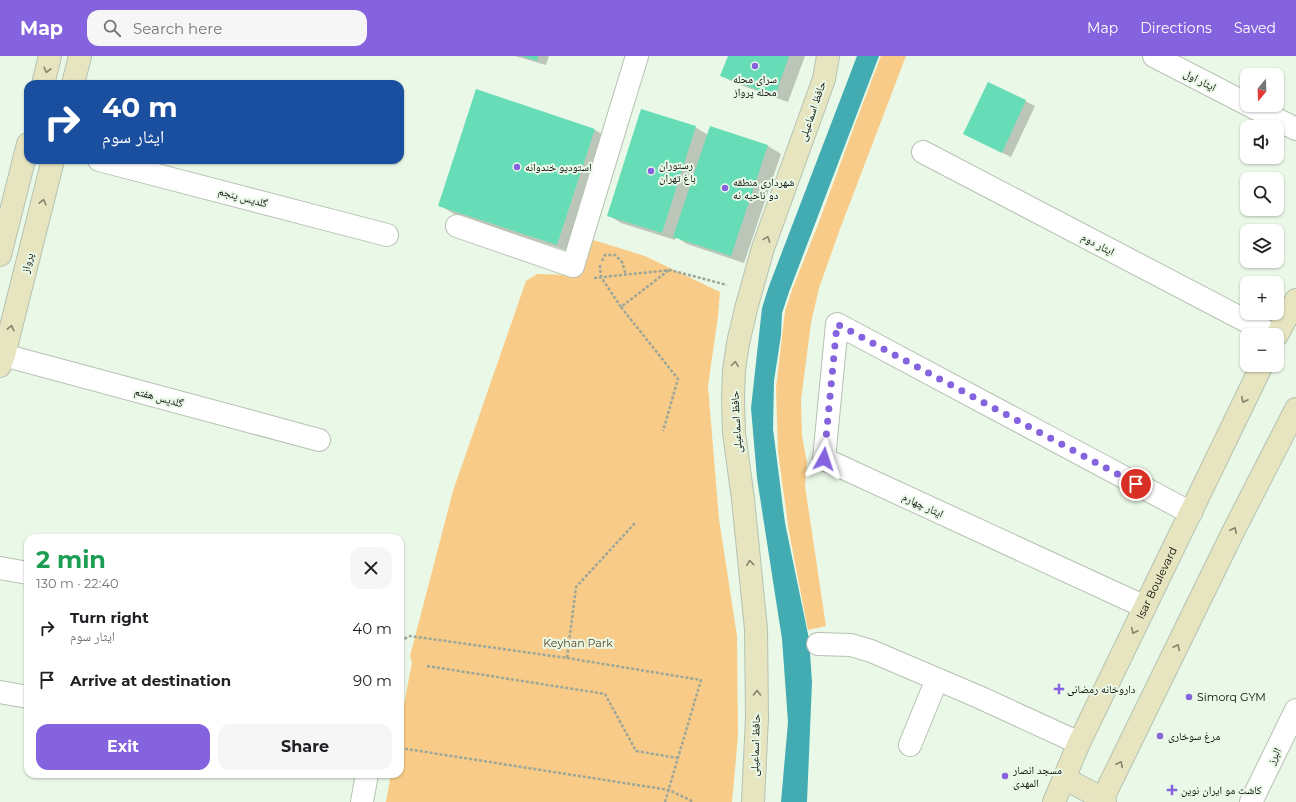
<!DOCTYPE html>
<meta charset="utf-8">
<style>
:root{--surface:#fff;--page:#f6f6f6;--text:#202124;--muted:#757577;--accent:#8563de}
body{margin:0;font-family:Montserrat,"Noto Naskh Arabic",sans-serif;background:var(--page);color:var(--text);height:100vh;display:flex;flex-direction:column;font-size:15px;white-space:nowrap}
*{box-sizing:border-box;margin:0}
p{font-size:13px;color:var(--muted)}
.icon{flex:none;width:22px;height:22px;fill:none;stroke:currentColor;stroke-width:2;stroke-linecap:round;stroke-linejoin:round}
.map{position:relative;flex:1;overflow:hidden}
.details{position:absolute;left:24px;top:478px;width:380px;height:244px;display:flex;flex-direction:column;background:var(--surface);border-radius:12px;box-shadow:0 1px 3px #0004}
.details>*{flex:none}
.hud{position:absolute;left:24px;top:24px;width:380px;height:84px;border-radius:12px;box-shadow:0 1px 3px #0004;background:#1a4fa0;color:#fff;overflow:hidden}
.needle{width:26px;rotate:199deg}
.fabs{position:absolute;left:1240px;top:12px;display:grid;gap:8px}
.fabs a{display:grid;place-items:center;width:44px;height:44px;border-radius:8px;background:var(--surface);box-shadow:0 1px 3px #0004;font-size:20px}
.pin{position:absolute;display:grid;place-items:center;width:34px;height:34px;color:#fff;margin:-17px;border:2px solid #fff;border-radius:50%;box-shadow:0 1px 4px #0007}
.me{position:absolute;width:44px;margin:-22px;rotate:5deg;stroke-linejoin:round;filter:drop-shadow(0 0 3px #0008)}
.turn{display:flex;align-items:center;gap:14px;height:84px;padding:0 12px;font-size:18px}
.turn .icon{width:52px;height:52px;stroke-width:2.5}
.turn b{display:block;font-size:28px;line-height:34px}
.round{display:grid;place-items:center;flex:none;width:42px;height:42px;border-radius:12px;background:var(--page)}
.summary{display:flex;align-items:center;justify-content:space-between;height:68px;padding:0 12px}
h1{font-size:24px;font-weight:700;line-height:30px;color:#1e9e55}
.cta{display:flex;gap:8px;margin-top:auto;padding:8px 12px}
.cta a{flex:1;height:46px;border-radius:12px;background:var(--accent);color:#fff;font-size:16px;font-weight:700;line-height:46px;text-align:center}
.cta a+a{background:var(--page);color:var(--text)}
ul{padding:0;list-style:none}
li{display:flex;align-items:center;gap:12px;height:52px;padding:0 12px}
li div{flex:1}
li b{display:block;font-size:15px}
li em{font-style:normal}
header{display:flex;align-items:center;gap:24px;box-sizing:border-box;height:56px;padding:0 20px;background:var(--accent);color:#fff}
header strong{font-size:19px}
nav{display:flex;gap:22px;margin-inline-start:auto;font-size:14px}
.search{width:280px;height:36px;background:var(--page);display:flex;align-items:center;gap:10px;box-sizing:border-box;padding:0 14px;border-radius:12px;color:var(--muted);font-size:15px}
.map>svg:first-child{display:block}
</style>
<header>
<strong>Map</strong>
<div class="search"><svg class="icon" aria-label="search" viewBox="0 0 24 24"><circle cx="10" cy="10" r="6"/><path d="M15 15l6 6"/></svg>Search here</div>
<nav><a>Map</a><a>Directions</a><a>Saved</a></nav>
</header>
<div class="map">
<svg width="1296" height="746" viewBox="0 0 1296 746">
<rect width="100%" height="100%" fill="#eaf8e7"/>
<path fill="#f8cc88" d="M881 0H906L840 173 819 232 811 267 801 344 802 380 807 407 805 430 826 570 808 574 789 476 778 396 776 332 785 255 792 234 819 166 855 68Z
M587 182 645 200 720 236 718 260 708 330 719 463 737 580 738 680 732 746H386L391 718H400V670L412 606 410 600 453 435 526 225 537 218 574 219Z"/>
<path fill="#42acb2" d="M857 0H879L789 236 782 257 781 279 774 325 773 373 785 467 809 583 812 626 807 746H781L788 666 782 583 757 422 751 352 762 252 769 230Z"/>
<path fill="#0003" d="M515 0H549L546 9Z
M729 0H805L788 46 735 27 722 20Z
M988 27 1035 50 1011 101 964 78Z
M695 71 708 79 711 71 768 90 781 98 744 207 687 188 676 181 675 184 621 167 608 159Z
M595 74 611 83 574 197 456 159 439 149Z"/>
<path fill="#66dcb7" d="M522 0H538L537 5Z
M728 0H789L775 40 720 20Z
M988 26 1026 44 1002 97 963 78Z
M476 33 595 73 557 189 438 150Z
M641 53 696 70 662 177 607 160Z
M710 70 768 89 731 200 673 181Z"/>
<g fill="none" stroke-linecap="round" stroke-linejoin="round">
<g stroke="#b5c2b2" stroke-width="24">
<path id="street" d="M1154 0 1247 48
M1249 49 1296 73
M923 96 1273 279
M99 104 387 179
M457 170 573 210 637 0
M0 298 319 384
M0 512 28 517
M1145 551 824 403 837 268 1191 457
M818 588 851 589 871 595 979 641 1079 687
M0 636 28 641
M910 689 937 623
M362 746 367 718
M1251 746 1296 654"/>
</g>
<g stroke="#b5c2b2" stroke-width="24">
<g id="secondary">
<path d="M43 28 50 0"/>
<path d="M73 28 80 0"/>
<path d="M0 199 28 88"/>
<path d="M1277 279 1296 244"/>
<path d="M0 310 4 299 53 104"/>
<path d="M1064 722 1103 743 1105 746"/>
<path d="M753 746 757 661 756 573 743 443 734 377 733 343 734 314 738 287 747 249 763 192 824 23 828 0"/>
<path id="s1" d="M1054 746 1079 687 1262 309"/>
<path d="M1101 746 1233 476 1296 353"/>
</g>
</g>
<path stroke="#9ca699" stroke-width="2.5" stroke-dasharray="3 2" stroke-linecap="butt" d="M602 205 605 199H615L622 206 626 219
M600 209 601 221 621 251 669 214
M594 222 670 214 727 229
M621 251 678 323 663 375
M400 585 410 580 567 602 576 531 635 467
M567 602 701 624 665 746
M427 610 605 638 636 695 678 702
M400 692 669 734 694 746"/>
<use href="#street" stroke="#fff" stroke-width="22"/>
<use href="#secondary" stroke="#e6e5c0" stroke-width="22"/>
</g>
<defs><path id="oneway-chevron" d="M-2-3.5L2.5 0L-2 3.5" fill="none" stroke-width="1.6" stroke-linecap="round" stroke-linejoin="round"/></defs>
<g stroke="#83846d">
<use href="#oneway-chevron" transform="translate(47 14) rotate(104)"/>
<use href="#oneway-chevron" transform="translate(43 146) rotate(-76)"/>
<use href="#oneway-chevron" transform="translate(767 183) rotate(-70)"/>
<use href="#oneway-chevron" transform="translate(11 272) rotate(-76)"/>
<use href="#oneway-chevron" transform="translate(735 308) rotate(-82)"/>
<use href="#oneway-chevron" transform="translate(1244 344) rotate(116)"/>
<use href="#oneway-chevron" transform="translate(1234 474) rotate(-63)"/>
<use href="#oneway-chevron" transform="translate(750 507) rotate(-96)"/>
<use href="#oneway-chevron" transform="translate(1134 575) rotate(116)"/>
<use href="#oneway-chevron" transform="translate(1177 591) rotate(-64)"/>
<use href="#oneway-chevron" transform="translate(757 637) rotate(-90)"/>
<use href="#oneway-chevron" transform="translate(1120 708) rotate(-64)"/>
</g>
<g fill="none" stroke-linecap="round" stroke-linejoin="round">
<path stroke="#8563de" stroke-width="7" stroke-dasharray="0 12.6" d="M824 403 837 268 1136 428"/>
</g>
<g fill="#8563de" stroke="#eaf8e7" stroke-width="1.5">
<circle cx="755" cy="10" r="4"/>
<circle cx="517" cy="111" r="4"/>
<circle cx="651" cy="115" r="4"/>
<circle cx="725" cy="132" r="4"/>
<path d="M1057 627h4v4h4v4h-4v4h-4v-4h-4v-4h4z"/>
<circle cx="1189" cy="641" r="4"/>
<circle cx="1160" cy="680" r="4"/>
<circle cx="1005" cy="720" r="4"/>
<path d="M1170 728h4v4h4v4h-4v4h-4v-4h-4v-4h4z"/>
</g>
<g text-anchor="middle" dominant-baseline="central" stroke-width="4" stroke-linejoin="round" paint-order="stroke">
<g font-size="11" fill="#090d08" stroke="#eaf8e7" text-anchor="start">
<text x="755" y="23" text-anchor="middle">سرای محله<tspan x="755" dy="13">محله پرواز</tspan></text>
<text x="659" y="109">رستوران<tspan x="659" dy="13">باغ تهران</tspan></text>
<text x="525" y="111">استودیو خندوانه</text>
<text x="733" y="126">شهرداری منطقه<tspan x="733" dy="13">دو ناحیه نه</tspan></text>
<text x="1067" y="633">داروخانه رمضانی</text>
<text x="1197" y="641">Simorq GYM</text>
<text x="1168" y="680">مرغ سوخاری</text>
<text x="1013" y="714">مسجد انصار<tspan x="1013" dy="13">المهدی</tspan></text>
<text x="1181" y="734">کاشت مو ایران نوین</text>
</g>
<g font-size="11" fill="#090d08" stroke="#eaf8e7">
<text transform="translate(1200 24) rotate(27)">ایثار اول</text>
<text transform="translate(812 55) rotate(-71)">حافظ اسماعیلی</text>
<text transform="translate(243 141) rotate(15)">گلدیس پنجم</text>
<text transform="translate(1098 188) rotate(28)">ایثار دوم</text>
<text transform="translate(27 207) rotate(-76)">پرواز</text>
<text transform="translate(159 341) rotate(15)">گلدیس هفتم</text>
<text transform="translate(736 366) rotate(-93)">حافظ اسماعیلی</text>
<text transform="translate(923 449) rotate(25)">ایثار چهارم</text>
<text stroke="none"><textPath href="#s1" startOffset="242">Isar Boulevard</textPath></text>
<text transform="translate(755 689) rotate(-88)">حافظ اسماعیلی</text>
<text transform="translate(1274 700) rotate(-64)">البرز</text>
</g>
<g font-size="11" fill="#5c4621" stroke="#eaf8e7">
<text x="578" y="587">Keyhan Park</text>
</g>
</g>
</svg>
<div class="fabs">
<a><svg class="needle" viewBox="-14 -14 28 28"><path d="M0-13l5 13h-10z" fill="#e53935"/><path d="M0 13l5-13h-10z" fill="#757577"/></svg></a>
<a><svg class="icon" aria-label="sound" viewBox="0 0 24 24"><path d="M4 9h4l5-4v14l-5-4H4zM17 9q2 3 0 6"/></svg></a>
<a><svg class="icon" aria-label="search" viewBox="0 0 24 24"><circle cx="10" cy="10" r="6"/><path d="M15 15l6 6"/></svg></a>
<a><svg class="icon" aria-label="layers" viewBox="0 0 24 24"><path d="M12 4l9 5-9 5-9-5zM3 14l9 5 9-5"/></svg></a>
<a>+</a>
<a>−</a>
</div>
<div class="pin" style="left:1136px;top:428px;background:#d93025"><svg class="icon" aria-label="arrive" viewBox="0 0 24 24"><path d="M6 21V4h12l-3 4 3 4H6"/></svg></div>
<svg class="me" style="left:824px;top:403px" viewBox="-20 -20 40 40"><path d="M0-17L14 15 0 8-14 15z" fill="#8563de" stroke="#fff" stroke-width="4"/></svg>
<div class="hud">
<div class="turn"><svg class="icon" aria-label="right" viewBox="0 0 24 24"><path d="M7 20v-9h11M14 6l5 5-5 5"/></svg><div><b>40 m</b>ایثار سوم</div></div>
</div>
<section class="details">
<div class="summary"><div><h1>2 min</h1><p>130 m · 22:40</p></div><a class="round"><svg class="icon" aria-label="close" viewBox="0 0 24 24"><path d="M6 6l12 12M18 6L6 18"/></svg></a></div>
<ul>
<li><svg class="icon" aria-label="right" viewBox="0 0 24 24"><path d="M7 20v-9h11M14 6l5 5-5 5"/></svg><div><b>Turn right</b><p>ایثار سوم</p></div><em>40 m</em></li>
<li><svg class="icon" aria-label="arrive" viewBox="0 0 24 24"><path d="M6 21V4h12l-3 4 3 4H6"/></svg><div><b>Arrive at destination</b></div><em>90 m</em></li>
</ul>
<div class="cta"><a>Exit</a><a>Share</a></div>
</section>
</div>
